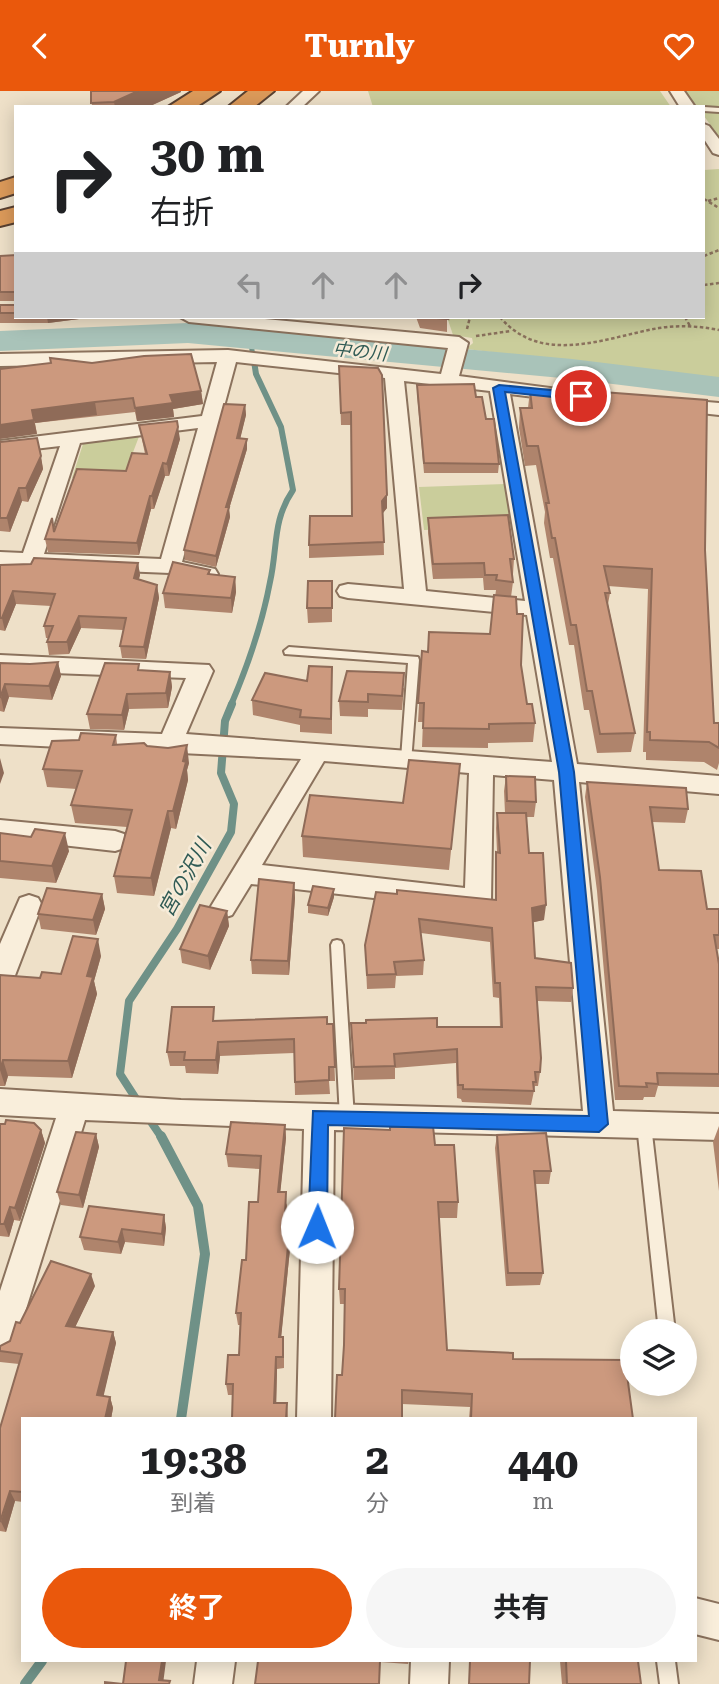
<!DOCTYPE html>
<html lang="ja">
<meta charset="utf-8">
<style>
:root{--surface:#fff;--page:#f6f6f6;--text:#202124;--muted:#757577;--accent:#ea580c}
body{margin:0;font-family:"Roboto Serif","Noto Sans JP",serif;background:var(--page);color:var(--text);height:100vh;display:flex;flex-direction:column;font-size:26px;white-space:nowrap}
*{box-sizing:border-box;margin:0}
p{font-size:23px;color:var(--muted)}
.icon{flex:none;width:38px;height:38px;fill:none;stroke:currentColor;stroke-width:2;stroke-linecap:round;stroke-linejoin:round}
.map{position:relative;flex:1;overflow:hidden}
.sheet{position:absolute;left:21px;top:1326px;width:676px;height:245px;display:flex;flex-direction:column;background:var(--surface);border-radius:0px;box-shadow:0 4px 18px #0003}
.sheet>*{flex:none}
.banner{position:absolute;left:14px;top:14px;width:691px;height:214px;border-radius:0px;box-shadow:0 4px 18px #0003;background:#fff;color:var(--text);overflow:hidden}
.tools{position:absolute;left:620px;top:1228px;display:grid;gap:14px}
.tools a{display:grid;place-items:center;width:77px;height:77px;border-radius:50%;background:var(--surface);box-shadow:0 4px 18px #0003;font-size:35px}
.pin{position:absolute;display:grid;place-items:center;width:60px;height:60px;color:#fff;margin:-30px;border:4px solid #fff;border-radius:50%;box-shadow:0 2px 7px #0007}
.me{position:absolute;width:77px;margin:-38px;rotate:1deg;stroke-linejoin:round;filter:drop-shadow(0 0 5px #0008)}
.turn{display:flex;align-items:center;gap:24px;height:147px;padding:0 21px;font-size:32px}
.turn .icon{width:91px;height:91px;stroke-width:2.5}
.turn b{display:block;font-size:49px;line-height:60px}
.lanes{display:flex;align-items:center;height:66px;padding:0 21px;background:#0003;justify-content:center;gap:35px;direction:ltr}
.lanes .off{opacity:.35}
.eta{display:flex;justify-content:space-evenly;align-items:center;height:119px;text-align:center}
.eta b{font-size:42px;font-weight:700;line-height:49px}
.action{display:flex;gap:14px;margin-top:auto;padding:14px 21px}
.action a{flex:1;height:80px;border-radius:42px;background:var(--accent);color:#fff;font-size:28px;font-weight:700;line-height:80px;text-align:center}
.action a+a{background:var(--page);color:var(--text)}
header{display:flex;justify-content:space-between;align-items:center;height:91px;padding:0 21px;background:var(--accent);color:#fff;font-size:32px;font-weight:700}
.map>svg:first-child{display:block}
</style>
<header><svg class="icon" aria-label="back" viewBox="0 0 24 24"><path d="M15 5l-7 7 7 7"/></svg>Turnly<svg class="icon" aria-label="heart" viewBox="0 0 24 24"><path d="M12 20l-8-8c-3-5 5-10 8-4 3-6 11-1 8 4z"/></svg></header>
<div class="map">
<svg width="719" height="1593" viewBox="0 0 719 1593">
<rect width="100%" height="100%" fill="#eee0c8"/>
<path fill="#cacd9b" d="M368 0H660L671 16H373Z
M685 0H719V46L704 25V16H697Z
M719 78V288L466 258 473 252 472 247 453 244 447 226H704V79Z
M140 343 122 390 72 387 84 350Z
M505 393 512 436 424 439 419 396Z"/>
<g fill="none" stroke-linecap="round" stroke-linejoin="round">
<path stroke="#6f9187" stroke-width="5" d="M250 246 254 272"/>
<path stroke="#6f9187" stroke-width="6" d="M231 614C248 574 262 534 270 491 278 456 272 430 293 399L281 336 256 283 254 270"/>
<path stroke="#6f9187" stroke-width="8" d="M140 1014 120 983 129 910 177 838 231 741 234 713 221 682 225 630 232 613
M147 1025 162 1047"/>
<path stroke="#6f9187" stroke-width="10" d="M161 1045 198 1115 205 1163 181 1328
M25 1593 42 1570"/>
<path fill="#a9c3b9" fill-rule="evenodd" d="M188 232 572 268 719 286V306L572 288 188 252 0 260V240Z"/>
<g stroke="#8b725d" stroke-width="4">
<path id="lane" d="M704 16 719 17V21L704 20Z
M289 556 418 566 419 569 411 671H403L401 668 408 572 285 563 284 560Z
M337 849 341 850 343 854 354 1027 352 1031 347 1033 342 1031 340 1027 331 854 333 850Z
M644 1028 649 1030 651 1034 675 1241H659L637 1034 639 1030Z
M657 1570H675L678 1593H660Z"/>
</g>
<g stroke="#8b725d" stroke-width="4">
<path id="street" d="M303 0H319L302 16H286Z
M670 0H684L695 16H680Z
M704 33 709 35 719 48V64L713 62 704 48Z
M180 226H243L459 246 468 252 459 285 573 300 576 304 573 308 566 310 510 303 577 673 719 685V703L579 691 613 1020 719 1023V1049L334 1039 331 1328H297L304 1038 85 1029 16 1250 12 1261 0 1266V1200L56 1027 0 1024V998L181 1009 583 1020 554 689 493 684 491 809 487 816 478 819 251 793 232 824 223 827 214 824 210 817 301 668 0 653V637L162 643 186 587 0 580V564L209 574 213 580 186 643 552 671 527 524 348 507 340 505 337 500 340 495 348 493 404 498 385 287 236 271 182 471 215 478 218 483 215 488 207 490 170 482 0 475V461L23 462 60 355 0 362V350L202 325 217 271 0 275V263L228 259 441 283 448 257 189 231ZM404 290 490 300 525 510 426 500ZM198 337 161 468 44 463 80 352ZM324 670 469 682 465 797 262 774Z
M671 308 719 312V324L664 318 661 314Z
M0 729 115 740 124 743 128 750 124 757 115 760 0 747Z
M29 804 38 807 42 814 14 887 10 895 0 898V853L20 807Z
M695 1507 719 1513V1549L695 1543Z
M197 1570H235L232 1593H194Z
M411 1570H449L448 1593H410Z"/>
</g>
<g stroke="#594131" stroke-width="4">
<path id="highway" d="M193 0H220L196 16H168Z
M248 0H274L254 16H228Z
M16 86V102L0 107V91Z
M16 116V131L0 135V120Z"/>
</g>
<path stroke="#8b725d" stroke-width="2.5" stroke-dasharray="3.5 2.5" stroke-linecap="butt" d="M704 108 719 117
M708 110 719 107
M704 165 719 159
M704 194 719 192
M500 226C542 276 607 246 659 237 679 234 699 235 719 239
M685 226 690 235
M467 238 470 226
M476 245 511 240"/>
<use href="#lane" fill="#f9eedb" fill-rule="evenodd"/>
<use href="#street" fill="#f9eedb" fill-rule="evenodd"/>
<use href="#highway" fill="#dc9a5a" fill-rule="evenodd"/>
</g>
<path fill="#af846c" d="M91 0 181 1 148 16H92Z
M16 164V210H0V165Z
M0 214H16V226H79V228L48 232H0Z
M416 226H447V241L420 237Z
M339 275 387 404V417L383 422 384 464 309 467V454L352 425 351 334H341Z
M0 278 201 300 203 313 173 318 174 326 137 330 135 321 35 332 37 343Z
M417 294 476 306 486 328 499 373 498 382H424L417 303Z
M530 299 705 459 714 632H719V672L717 679 704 671 646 669V661H643L648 498 608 495 610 502 608 513 635 642 631 661 597 662 589 619H584L574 554H569L553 467H550L544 432 545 421 536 374 525 375 519 337 520 317H528Z
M245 314 246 324 240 347 247 358 229 418 230 426 216 476 185 469 184 459Z
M139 334 180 348 169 385H165L154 418H151L139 464 48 461 45 448 126 380 145 363Z
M37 347 43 378 28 411 22 410 10 441 0 440V351Z
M428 427 514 468 513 483H512L513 491 511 506 527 613 535 632 533 651 488 652V657L422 656 423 631H418L422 560 428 561 490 543 496 499H484L483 487 433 488 428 442Z
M138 472 140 484 139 488 157 494 159 507 146 568 122 567 120 555 123 539 81 537 69 563 49 564 47 551 48 547H46L44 535 51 515 16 513 5 540 0 539V474Z
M210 479V483L235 486 236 501 232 522 165 517 163 502Z
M332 490V531L308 532 307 517Z
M58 571 61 585 52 609 9 606 4 621 0 620V572L30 573Z
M332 576V643L300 641V634L253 624 252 609 307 590Z
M140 579 170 581 172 596 168 617 129 618 124 639 90 638 87 623Z
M404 597 402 619 368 618V626L340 625 339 610Z
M116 644 117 653 147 655 189 672 187 679 188 689 176 738 171 737 154 805 117 802 114 785 127 736 75 732 71 714 77 698 47 696 43 678 79 649Z
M460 673 449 779 303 766 302 745 403 712Z
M506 685 536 711 534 726H526L529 762 544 829 533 831 535 867 573 897 571 911 537 910 540 981 538 995H535L531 1014 462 1011 461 1008 457 1007 456 972 395 977V988L354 989 351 932 437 936H500L499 907 493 906 490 851 421 842 424 869 423 884 396 885 395 897 367 898 365 854 397 803 495 809V776L496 761H497L496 737 497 722H505L504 700Z
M587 691 688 718 685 732 652 731 659 779 707 818H719V858H716L719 873V996L658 995 655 1006H644L643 1009H615L597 800 585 706Z
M0 742 69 760 56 792 0 787Z
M294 792 295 807 289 884 252 883 251 869Z
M102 803 105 818 96 844 41 838 38 823Z
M334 806 328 825 308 822V814Z
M227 820 229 835 210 879 182 872 180 858Z
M101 865 94 890 97 903 72 987 8 985 5 995H0V884L40 887 61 883Z
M216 930 333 933 335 990H329L330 1003 295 1004 294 962 220 965 218 983 186 982 185 975H170L167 961Z
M0 1033 41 1039 45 1052 20 1130 14 1129 9 1146 0 1145Z
M285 1034 286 1047 280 1101 287 1114V1125H291L292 1138 281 1246 284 1258V1277L277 1278 276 1312H287L288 1328H232L233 1304H228L226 1293 239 1264 240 1234H238L236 1222 246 1169 258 1111 260 1078 228 1076 226 1063Z
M719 1035V1100L713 1051Z
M96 1043 99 1056 83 1117 61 1114 57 1101Z
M497 1044 551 1080 549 1093H535L543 1182 540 1194 506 1195 495 1057Z
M435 1054 458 1111 457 1127H439L447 1259 513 1268 633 1328H469L470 1316 402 1313 342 1284 344 1254 345 1213H340L339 1198Z
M164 1124 166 1137 164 1155 125 1151 121 1163 84 1159 80 1146Z
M95 1195 75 1236 113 1241 116 1252 103 1305 110 1306 113 1317 111 1328H23V1411L15 1410 6 1441 0 1440V1337L19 1273 0 1271V1255L10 1250 20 1232Z
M258 1570H409L408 1573 380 1571Z
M560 1570H638L641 1593H562Z"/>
<path fill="#8f6b58" d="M138 0H181V1L148 16H115L114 11Z
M47 226H79V228L48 232Z
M201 300 203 313 173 318 174 326 137 330 135 317 170 304Z
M95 311 97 324 35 332 32 319Z
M245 314 246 324 238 357 237 347Z
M34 329 37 343 0 348V334Z
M178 336 180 348 169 385 167 373Z
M247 348V358L229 418 230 426 216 476V465L226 416Z
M41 365 43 378 28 411 26 397Z
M163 372 165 385 154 418 152 405Z
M19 397 22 410 10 441 7 427Z
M387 404V417L382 423V410Z
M150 405 151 418 139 464 137 452Z
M138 472 140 484 135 499 134 487Z
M235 486 236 501 232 522 231 507Z
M157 494 159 507 146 568 144 556Z
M13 500 16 513 5 540 2 527Z
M79 525 81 537 69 563 67 551Z
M58 571 61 585 52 609 49 595Z
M170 581 172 596 168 617 166 602Z
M5 593 9 606 4 621 1 607Z
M127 603 129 618 124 639 122 624Z
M187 654 189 672 187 679 188 689 176 738 173 720Z
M0 667 4 682 0 693Z
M168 720 171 737 154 805 151 787Z
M65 742 69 760 56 792 52 775Z
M294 792 295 807 289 884 288 870Z
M334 798V806L328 825V817Z
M102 803 105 818 96 844 93 829Z
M546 814 544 829 530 832 532 817Z
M227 820 229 835 210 879 208 865Z
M98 848 101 865 94 890 97 903 72 987 68 970 87 885Z
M218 951 220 965 218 983 216 969Z
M3 969 8 985 5 995 0 979Z
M285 1034 286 1047 279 1114 278 1101Z
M41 1039 45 1052 20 1130 15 1117Z
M96 1043 99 1056 83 1117 79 1104Z
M10 1116 14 1129 9 1146 4 1133Z
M164 1124 166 1137 164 1155 162 1143Z
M291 1125 292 1138 280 1258 279 1246Z
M122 1138 125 1151 121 1163 118 1151Z
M91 1183 95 1195 70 1247 66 1235Z
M113 1241 116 1252 101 1316 97 1304Z
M276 1266 277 1278 276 1323 274 1312Z
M110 1306 113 1317 111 1328H105Z
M10 1400 15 1410 6 1441 1 1431Z
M162 1570H166L163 1593 159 1589Z"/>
<path fill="#cc997e" stroke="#8f6b58" stroke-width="2" d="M91 0H138L114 11 91 12Z
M16 164V201H0V165Z
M0 214H16V222H0Z
M426 226H447L448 228Z
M191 263 201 300 170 304 173 312 135 317 133 307 95 311 32 319 34 329 0 334V278L51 272 50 267 92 272 144 265Z
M339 275 378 277 382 284 387 404 382 410 384 451 309 454 310 425H352L351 321 341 322Z
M474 293 476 306H482L486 328H494L499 373 424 372 417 294Z
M563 298 707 309 705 459 714 632H719V657L709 651 650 649V641H647L652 478 604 475 610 502H605L635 642 600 643 592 600H587L576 534H571L555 447H552L546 412H549L538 355H527L520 317H532L530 299Z
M224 313 245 314 237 347 247 348 226 416H229L216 465 184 459Z
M177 330 178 336 167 373 163 372 152 405H150L137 452 45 448 52 427 54 441 77 378 126 380 132 362 147 363 139 334Z
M37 347 41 365 26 397H19L7 427H0V351Z
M508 424 514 468H510L513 491 496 489 497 484H485L484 472 433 473 428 427Z
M34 467 138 472 134 487 157 494 144 556 120 555 126 527 79 525 67 551H47L53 535H44L55 503 13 500 2 527H0V474L31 473Z
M173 471 210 479 208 483 235 486 231 507 163 502Z
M308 490H332V517H307Z
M494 504 516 506 517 523H523L521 574 527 613H532L535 632 489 633V638L423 637 424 612H418L422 560 428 561 429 541 490 543Z
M58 571 49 595 5 593 0 607V572L30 573Z
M105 572 139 573 138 579 170 581 166 602 127 603 122 624 87 623Z
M309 575 332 576 331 628 300 626 301 619 252 609 265 582 307 590Z
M347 580 404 582 402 605 368 603V611L339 610Z
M81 642 116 644 113 654 144 652 147 655 168 657 187 654 183 670 186 671 173 720H168L151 787 114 785 132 719 71 714 82 680 43 678 52 650 79 649Z
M409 669 460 673 451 758 302 745 310 704 403 712Z
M506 685 535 686 536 711 507 710Z
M587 691 686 697 688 718 650 716 659 779 701 780 707 818H719V844H714L719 873V983L657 982 658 993 646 992 647 996 619 995 600 786Z
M497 722H526L529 762H543L546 814 532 817 535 867 571 872 573 897 536 896 541 967 540 981H535L536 991H533L534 1000 463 998V994H458L457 958 394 963 395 975 354 976 351 932H366V929L437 927V936H502L500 892H495L492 837 419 828 424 869 394 871 396 883 367 884 365 854 376 801 397 803V799L496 809V761L500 762Z
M35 738 65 742 52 775 0 770V742L31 746Z
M259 788 294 792 288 870 251 869Z
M313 795 334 798 328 817 308 814Z
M47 797 102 803 93 829 38 823Z
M200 814 227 820 208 865 180 858Z
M73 845 98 848 87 885 93 886 68 970 3 969 0 979V884L40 887 42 881 61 883Z
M172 916H214L213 930 327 926V933H333L335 976H329V989L295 991 294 948 218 951 216 969H184L185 961H167Z
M6 1029 34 1032 41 1039 15 1117 10 1116 4 1133H0V1033H5Z
M231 1031 285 1034 278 1101H286L285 1125H291L279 1246H283V1266H276L274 1312H287L286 1328H232L233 1293H226L228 1264H239L241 1222H236L242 1169H246L249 1111H258L261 1065 226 1063Z
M433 1035 435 1054H454L458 1111H438L447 1259 513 1262V1268L625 1269 633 1328H471L472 1303 402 1299V1328H335L337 1284H342L344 1254 345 1198H339L344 1037 390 1039V1036Z
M76 1041 96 1043 79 1104 57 1101Z
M546 1042 551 1080H534L543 1182H508L497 1044Z
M89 1115 164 1124 162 1143 122 1138 118 1151 80 1146Z
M51 1170 91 1183 66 1235 113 1241 97 1304 110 1306 105 1328H23V1401L10 1400 0 1431V1337L22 1263 0 1260V1255L10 1250 16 1231 20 1232Z
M126 1570H162L159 1589 170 1590 169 1593H105V1591L123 1593Z
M258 1570H380L379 1593H255Z
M470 1570H530L529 1593H469Z
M566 1570H638L641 1593H567Z"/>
<path fill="#1a73e8" stroke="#114b97" stroke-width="2" d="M499 294 581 302 587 305 581 309 505 301 574 681 608 1033 599 1041 328 1034 327 1136 324 1142 317 1145 311 1142 308 1136 313 1020 589 1025 559 681 493 297Z"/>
<g text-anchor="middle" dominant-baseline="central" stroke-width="5" stroke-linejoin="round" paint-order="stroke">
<g font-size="18" font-style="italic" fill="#305b55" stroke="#f6ebd8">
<text transform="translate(360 260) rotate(6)">中の川</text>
</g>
<g font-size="21" font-style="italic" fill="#305b55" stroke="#f6ebd8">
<text transform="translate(185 787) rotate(-61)">宮の沢川</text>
</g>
</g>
</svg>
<div class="tools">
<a><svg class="icon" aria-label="layers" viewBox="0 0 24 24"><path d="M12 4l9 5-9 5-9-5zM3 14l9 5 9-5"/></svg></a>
</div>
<div class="pin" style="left:581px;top:305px;background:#d93025"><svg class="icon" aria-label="arrive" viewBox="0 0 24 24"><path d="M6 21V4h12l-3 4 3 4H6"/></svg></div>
<svg class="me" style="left:317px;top:1136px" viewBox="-20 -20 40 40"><circle r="19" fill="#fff"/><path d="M0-13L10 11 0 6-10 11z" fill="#1a73e8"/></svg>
<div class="banner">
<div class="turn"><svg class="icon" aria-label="right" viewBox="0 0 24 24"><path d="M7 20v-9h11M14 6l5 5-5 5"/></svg><div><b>30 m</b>右折</div></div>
<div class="lanes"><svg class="icon off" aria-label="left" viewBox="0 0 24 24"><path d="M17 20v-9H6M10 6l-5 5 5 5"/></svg><svg class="icon off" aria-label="ahead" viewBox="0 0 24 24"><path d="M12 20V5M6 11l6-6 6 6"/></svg><svg class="icon off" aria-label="ahead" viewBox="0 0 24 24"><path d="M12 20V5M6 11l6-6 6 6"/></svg><svg class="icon" aria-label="right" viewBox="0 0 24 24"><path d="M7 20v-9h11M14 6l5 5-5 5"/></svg></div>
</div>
<section class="sheet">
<div class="eta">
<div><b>19:38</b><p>到着</p></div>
<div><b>2</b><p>分</p></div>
<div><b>440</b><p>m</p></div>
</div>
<div class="action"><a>終了</a><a>共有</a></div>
</section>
</div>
